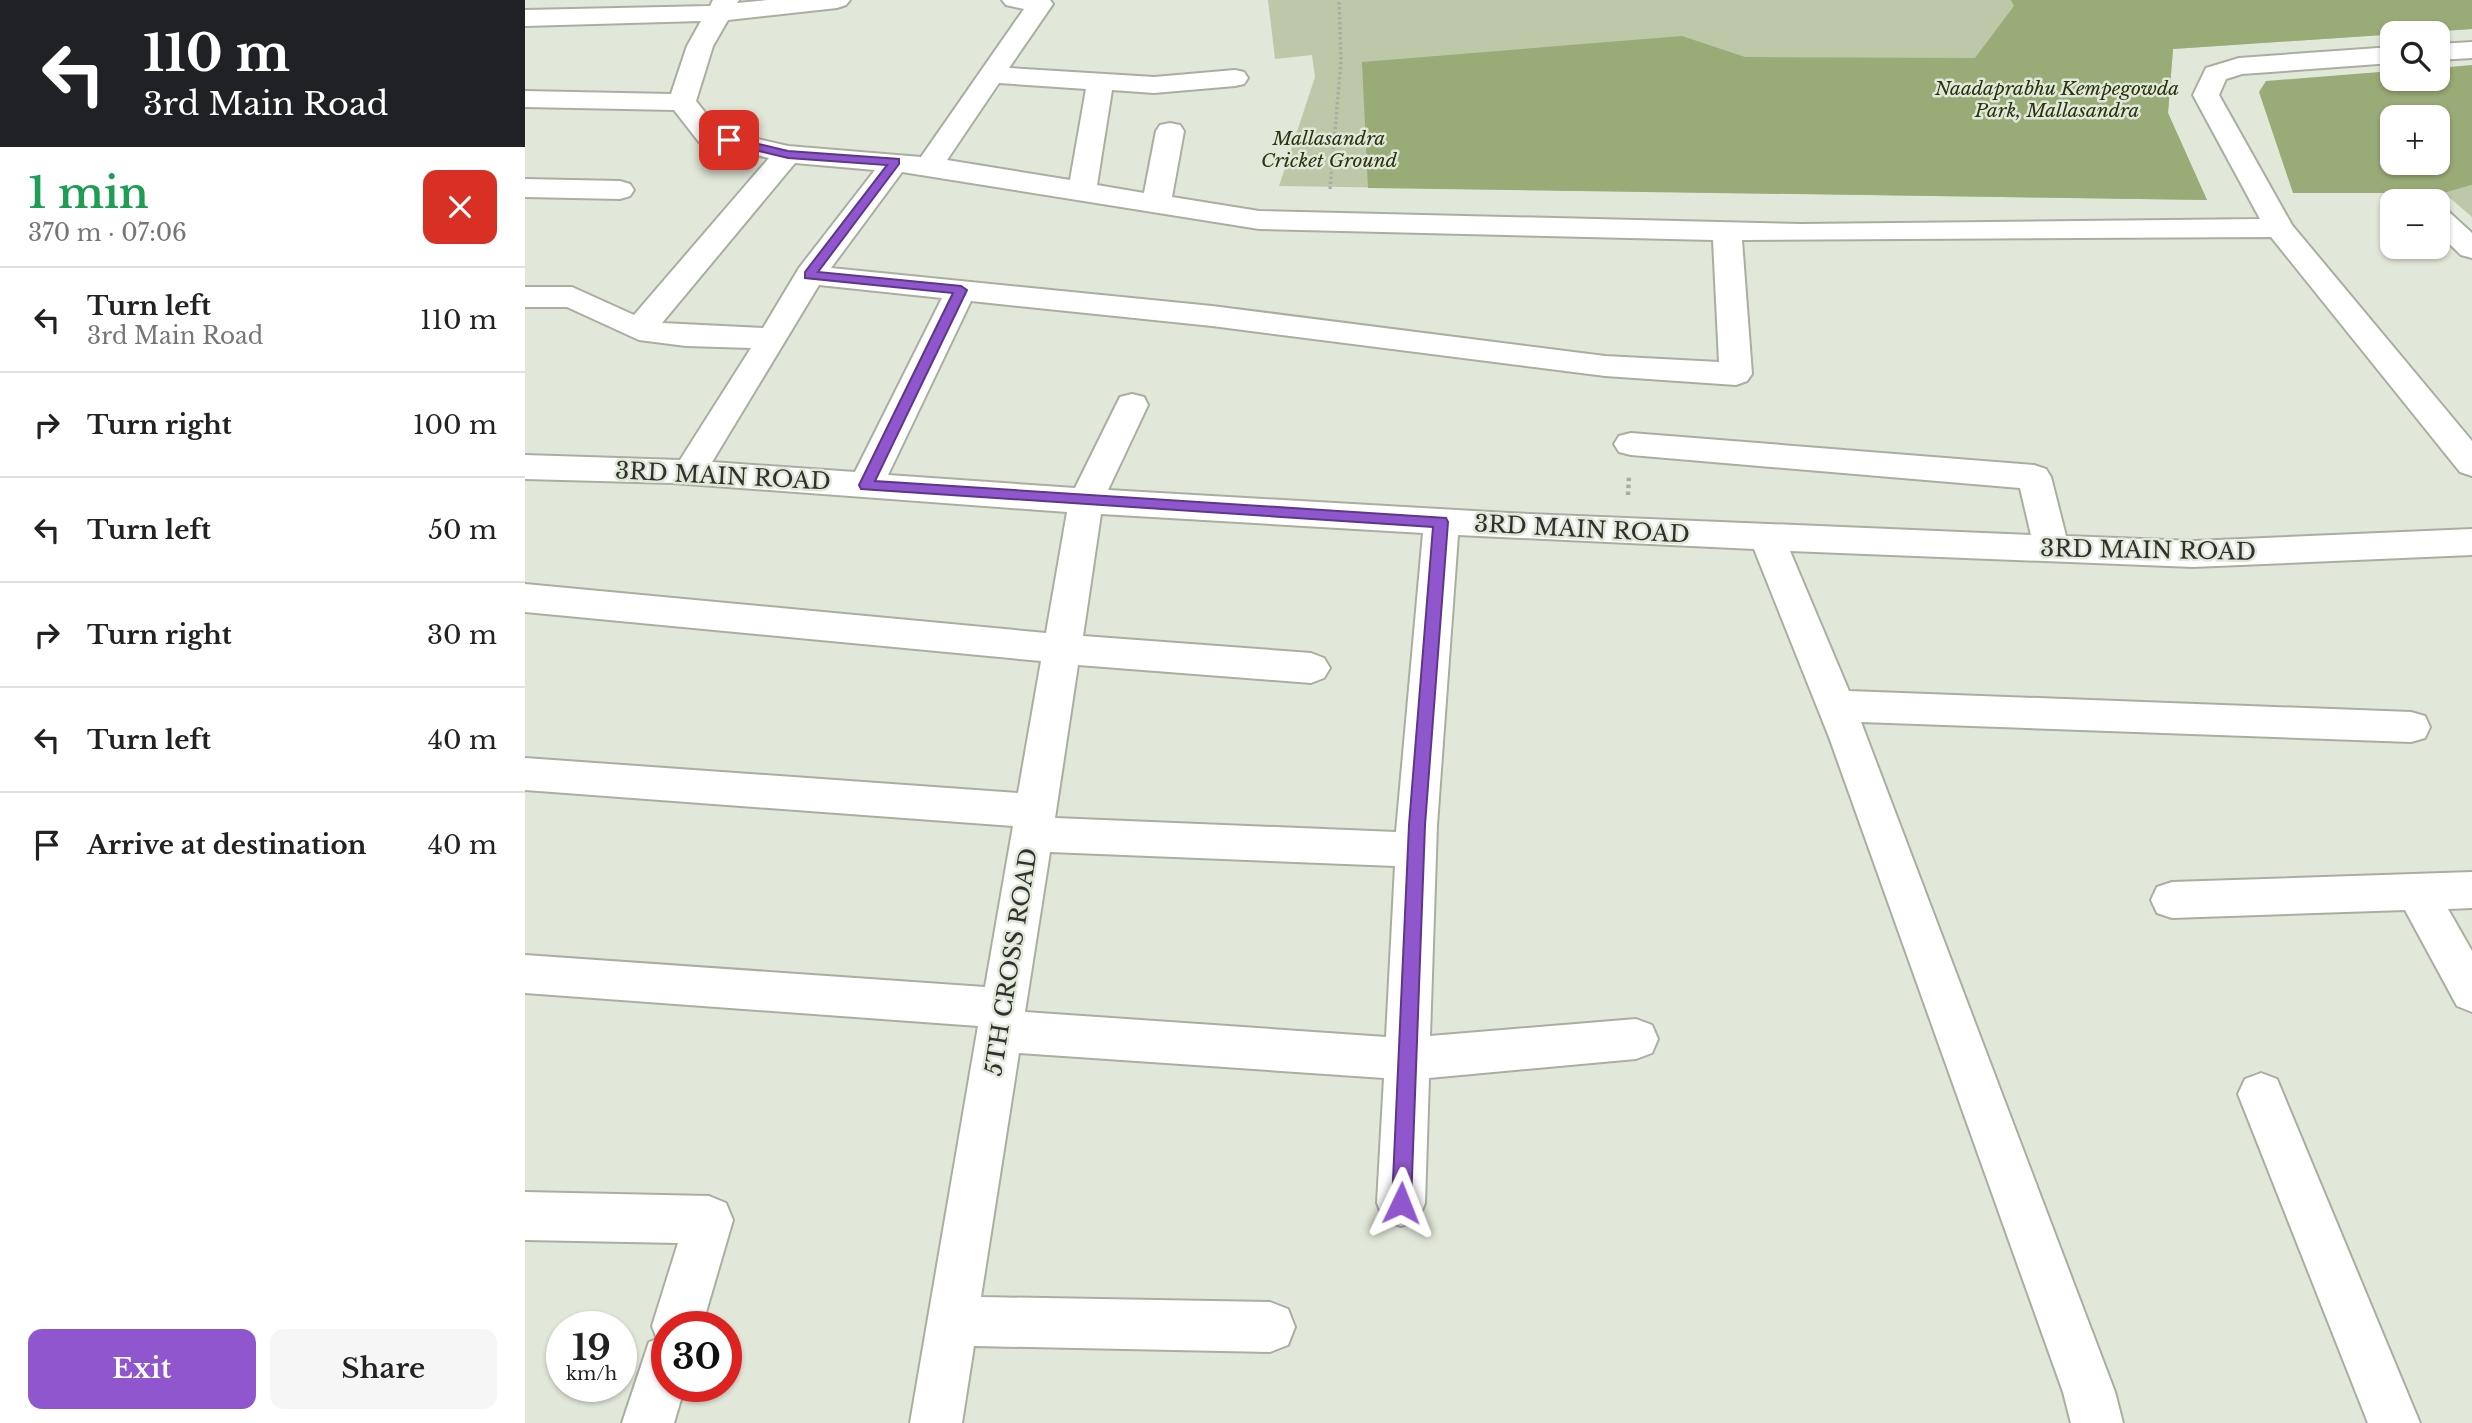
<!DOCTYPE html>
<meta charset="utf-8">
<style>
:root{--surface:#fff;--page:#f6f6f6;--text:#222;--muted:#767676;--line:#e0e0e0;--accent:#9056ce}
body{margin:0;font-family:"Libre Baskerville",serif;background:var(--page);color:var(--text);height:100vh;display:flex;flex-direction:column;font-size:26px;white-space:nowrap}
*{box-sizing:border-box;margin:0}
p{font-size:23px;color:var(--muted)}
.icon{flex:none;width:38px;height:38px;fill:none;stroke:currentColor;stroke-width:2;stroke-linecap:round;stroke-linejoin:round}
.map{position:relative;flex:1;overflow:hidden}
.side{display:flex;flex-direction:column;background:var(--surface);width:525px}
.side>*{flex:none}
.banner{background:#202124;color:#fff;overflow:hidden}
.buttons{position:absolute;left:1855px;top:21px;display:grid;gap:14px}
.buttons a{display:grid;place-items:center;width:70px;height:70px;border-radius:14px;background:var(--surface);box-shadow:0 2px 5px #0004;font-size:35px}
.speed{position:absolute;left:21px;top:1311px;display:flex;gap:14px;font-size:35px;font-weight:700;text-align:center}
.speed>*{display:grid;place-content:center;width:91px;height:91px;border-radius:50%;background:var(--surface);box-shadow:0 2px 5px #0004;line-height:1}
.speed small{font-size:18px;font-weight:400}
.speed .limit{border:10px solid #d22;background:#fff;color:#111}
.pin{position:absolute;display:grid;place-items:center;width:60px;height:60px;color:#fff;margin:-30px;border-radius:14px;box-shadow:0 4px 10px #0006}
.me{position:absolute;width:77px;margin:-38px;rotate:2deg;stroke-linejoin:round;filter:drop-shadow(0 0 5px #0008)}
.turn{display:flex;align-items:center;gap:24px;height:147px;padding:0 28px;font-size:32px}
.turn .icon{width:91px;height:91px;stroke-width:2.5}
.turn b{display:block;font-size:49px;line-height:60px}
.round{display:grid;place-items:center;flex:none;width:74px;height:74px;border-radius:14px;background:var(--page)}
.headline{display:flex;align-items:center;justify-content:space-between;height:119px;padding:0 28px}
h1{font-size:42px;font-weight:600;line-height:52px;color:#1e9e55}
.action{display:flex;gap:14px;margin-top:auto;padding:14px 28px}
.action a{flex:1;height:80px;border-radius:14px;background:var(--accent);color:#fff;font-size:28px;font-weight:600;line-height:80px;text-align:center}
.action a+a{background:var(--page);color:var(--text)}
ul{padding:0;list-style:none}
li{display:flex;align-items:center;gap:21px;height:105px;padding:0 28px;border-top:2px solid var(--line)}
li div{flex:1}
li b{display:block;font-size:26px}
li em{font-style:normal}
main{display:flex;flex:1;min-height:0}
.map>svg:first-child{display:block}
</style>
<main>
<section class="side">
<div class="banner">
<div class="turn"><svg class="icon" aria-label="left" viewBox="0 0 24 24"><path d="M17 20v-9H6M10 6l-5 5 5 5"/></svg><div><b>110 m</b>3rd Main Road</div></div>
</div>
<div class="headline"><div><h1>1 min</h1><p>370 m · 07:06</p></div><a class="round" style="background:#d93025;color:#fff"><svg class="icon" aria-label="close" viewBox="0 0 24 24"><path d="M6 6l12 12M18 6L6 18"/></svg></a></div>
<ul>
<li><svg class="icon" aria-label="left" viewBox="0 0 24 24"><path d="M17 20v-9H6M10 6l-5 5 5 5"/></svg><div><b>Turn left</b><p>3rd Main Road</p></div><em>110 m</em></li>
<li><svg class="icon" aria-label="right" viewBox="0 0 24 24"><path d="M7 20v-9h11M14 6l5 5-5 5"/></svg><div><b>Turn right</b></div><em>100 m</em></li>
<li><svg class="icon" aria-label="left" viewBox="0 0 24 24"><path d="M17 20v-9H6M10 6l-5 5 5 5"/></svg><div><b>Turn left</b></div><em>50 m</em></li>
<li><svg class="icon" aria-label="right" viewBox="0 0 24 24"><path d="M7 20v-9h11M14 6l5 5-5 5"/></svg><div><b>Turn right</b></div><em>30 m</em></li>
<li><svg class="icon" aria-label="left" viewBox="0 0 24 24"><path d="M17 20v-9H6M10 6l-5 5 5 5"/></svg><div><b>Turn left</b></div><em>40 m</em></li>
<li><svg class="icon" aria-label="arrive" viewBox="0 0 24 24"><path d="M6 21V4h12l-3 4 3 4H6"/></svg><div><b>Arrive at destination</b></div><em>40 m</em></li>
</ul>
<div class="action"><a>Exit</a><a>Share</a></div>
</section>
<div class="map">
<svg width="1947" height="1423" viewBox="0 0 1947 1423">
<rect width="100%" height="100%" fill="#e2e8d9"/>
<path fill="#bdc8a8" d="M743 0H1947V29L1648 49 1643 113 1682 200 754 186 790 77 787 55 750 59Z
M1947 185V217L1919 193Z"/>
<path fill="#99ab77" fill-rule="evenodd" d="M1486 0H1947V29L1648 49 1643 113 1682 200 843 188 837 62 1157 36 1220 57 1450 58 1489 6Z
M1947 65V185L1919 193H1768L1734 92 1741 81 1867 71V79H1913V68ZM1867 117H1913V163H1867Z"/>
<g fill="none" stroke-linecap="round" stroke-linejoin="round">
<g stroke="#aaaea1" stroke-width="4">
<path id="minor" d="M188 0H214L212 3 243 0H325L321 5 312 8 203 20 188 46 171 101 194 130 263 146 396 157 499 9 481 5 477 0H525L528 4 484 68 629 77 710 70 719 72 723 78 719 84 710 86 629 93 587 90 572 185 619 193 631 131 635 125 645 123 655 125 659 131 647 197 734 211 1276 224 1735 219 1668 95 1681 68 1714 58 1867 47V63L1717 74 1701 79 1694 95 1767 225 1947 441V476L1935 472 1746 237 1217 240 1227 374 1222 381 1211 385 1080 376 687 326 446 301 363 475 550 488 591 405 595 397 607 394 619 397 623 405 583 490 984 513 1506 535 1495 488 1106 455 1094 452 1089 444 1094 436 1106 433 1509 465 1521 469 1526 477 1541 536 1668 541 1947 529V555L1668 567 1265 551 1324 691 1886 712 1900 716 1905 727 1900 738 1886 742 1336 722 1590 1392 1598 1423H1546L1538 1392 1304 737 1229 549 933 535 912 825 905 1036 1111 1019 1127 1025 1133 1039 1127 1053 1111 1059 904 1078 900 1203 893 1220 876 1226 859 1220 852 1203 859 1078 494 1053 456 1297 745 1302 763 1309 770 1327 763 1345 745 1352 449 1346 437 1423H385L453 1026 0 993V955L460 987 488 826 0 790V758L493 793 516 661 0 612V584L521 633 542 512 148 483 0 479V455L155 460 226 348 161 346 114 340 42 307H0V287H47L109 315 244 158 174 142 149 110 0 107V91L146 94 162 46 176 21 0 26V10L185 6ZM474 83 561 89 545 180 422 160ZM270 163 350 170 274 268 238 328 137 323ZM377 172 734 229 1188 240 1194 362 1080 356 687 306 306 268ZM294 285 417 298 330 472 187 462ZM576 514 898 533 871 832 530 818 553 665 786 683 799 678 805 668 799 658 786 653 558 636ZM525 852 870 866 861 1037 500 1012Z
M1947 42V58L1913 60V44Z
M0 179 95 181 105 184 109 190 105 196 95 199 0 197Z
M1913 208 1923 211 1947 233V258L1936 255 1913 233Z
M1947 872V908L1923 909 1947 951V1012L1932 1006 1880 910 1647 918 1632 913 1626 900 1632 887 1647 882Z
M1736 1073 1752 1079 1895 1423H1843L1713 1094 1720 1079Z
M0 1192 184 1196 201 1203 208 1220 177 1326H142V1386H160L149 1423H97L124 1342 132 1339 127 1326 153 1243 0 1240Z"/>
</g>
<path stroke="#aaaea2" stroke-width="3.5" stroke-dasharray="2.5 2.5" stroke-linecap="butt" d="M805 189 816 61 814 0"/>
<path stroke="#aaaea2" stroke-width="4.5" stroke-dasharray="3.5 3.5" stroke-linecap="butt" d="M1103 495 1104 476"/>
<use href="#minor" fill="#fff" fill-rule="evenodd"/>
</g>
<path fill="#9056ce" stroke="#5e3886" stroke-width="2" d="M204 137 263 151 374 159V164L293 272 436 286 442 290 350 481 921 518 923 522 900 825 886 1203 883 1210 876 1212 869 1210 867 1203 884 825 908 527 336 489 334 485 428 293 280 278V272L362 165 263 158 200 143V138Z"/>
<g text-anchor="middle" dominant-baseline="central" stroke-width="5" stroke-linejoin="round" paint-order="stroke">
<g font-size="19" font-style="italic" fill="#29340c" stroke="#e2e8d9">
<text x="1532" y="88">Naadaprabhu Kempegowda<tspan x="1532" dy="22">Park, Mallasandra</tspan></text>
<text x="804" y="138">Mallasandra<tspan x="804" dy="22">Cricket Ground</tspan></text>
</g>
<g font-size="23" fill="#2f312c" stroke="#e2e8d9">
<text transform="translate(198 476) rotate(3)">3RD MAIN ROAD</text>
<text transform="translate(1057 529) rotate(3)">3RD MAIN ROAD</text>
<text transform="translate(1623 550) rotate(1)">3RD MAIN ROAD</text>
<text transform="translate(486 962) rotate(-81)">5TH CROSS ROAD</text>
</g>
</g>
</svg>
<div class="buttons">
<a><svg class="icon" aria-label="search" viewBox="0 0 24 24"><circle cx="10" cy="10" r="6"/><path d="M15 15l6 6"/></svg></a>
<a>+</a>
<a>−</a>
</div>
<div class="speed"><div>19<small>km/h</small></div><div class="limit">30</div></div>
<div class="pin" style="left:204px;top:140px;background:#d93025"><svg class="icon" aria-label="arrive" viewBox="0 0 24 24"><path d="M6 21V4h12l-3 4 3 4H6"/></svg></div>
<svg class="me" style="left:876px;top:1203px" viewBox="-20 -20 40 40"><path d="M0-17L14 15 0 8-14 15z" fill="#9056ce" stroke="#fff" stroke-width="4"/></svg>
</div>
</main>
